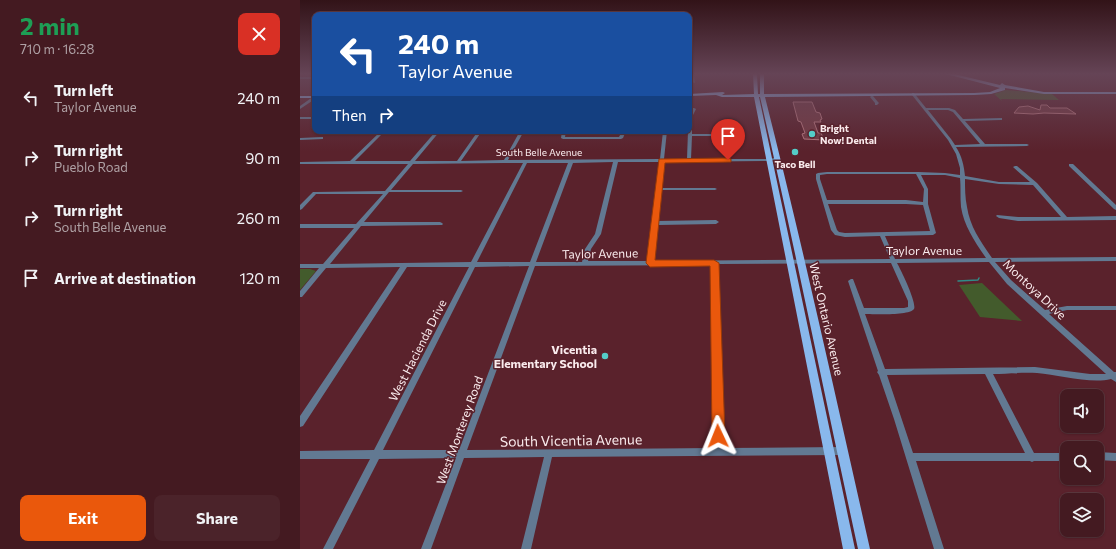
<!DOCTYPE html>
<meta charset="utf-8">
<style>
:root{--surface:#441a21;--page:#4b232a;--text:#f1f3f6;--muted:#afa1a5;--line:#5c383f;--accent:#ea580c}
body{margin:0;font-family:Commissioner,sans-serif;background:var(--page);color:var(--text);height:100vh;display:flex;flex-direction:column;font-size:15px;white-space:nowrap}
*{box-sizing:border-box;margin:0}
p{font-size:13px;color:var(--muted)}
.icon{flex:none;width:22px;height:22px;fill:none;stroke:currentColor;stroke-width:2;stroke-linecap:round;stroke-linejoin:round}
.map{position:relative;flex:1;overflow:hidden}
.sheet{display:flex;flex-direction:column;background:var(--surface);width:300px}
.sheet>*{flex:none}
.top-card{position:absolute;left:12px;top:12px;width:380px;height:122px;border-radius:8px;box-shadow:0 1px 3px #0004,0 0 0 1px var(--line);background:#1a4fa0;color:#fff;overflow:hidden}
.buttons{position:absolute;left:760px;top:389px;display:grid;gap:8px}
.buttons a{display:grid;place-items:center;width:44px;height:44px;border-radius:8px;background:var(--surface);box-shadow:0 1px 3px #0004,0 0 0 1px var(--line);font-size:20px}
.pin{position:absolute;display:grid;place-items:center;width:34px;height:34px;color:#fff;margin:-41px -17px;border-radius:50% 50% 50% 0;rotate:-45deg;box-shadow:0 0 4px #0007}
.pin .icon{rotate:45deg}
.me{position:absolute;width:44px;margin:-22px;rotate:358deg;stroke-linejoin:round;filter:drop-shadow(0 0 3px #0008)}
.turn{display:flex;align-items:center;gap:14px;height:84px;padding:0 20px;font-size:18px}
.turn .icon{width:52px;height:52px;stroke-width:2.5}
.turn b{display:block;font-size:28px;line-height:34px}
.then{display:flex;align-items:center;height:38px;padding:0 20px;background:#0003;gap:8px;font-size:15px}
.round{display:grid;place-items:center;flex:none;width:42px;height:42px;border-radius:8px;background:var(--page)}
.head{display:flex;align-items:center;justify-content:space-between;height:68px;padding:0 20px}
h1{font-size:24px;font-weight:700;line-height:30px;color:#1e9e55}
.cta{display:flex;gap:8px;margin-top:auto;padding:8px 20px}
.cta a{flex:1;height:46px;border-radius:8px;background:var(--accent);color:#fff;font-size:16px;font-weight:700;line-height:46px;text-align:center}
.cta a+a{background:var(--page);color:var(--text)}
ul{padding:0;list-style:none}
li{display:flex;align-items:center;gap:12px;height:60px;padding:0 20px}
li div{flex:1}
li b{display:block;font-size:15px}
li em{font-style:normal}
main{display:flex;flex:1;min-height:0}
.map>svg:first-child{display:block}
</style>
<main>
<section class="sheet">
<div class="head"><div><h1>2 min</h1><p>710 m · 16:28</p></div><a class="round" style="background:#d93025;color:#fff"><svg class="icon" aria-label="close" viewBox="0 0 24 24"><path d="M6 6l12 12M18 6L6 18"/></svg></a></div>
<ul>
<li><svg class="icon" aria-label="left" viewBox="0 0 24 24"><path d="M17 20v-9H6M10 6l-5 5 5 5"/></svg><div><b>Turn left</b><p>Taylor Avenue</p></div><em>240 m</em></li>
<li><svg class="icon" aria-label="right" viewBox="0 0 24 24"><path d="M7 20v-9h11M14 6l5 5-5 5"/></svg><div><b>Turn right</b><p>Pueblo Road</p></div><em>90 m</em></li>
<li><svg class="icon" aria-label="right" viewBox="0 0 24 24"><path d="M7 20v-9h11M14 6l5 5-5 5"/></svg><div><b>Turn right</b><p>South Belle Avenue</p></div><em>260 m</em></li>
<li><svg class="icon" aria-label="arrive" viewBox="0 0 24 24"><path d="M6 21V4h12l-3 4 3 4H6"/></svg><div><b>Arrive at destination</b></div><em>120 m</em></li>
</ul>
<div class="cta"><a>Exit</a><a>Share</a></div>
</section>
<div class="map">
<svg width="816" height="549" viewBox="0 0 816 549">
<rect width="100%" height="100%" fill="#5a222c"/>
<path fill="#435b2c" d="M706 90 752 94 759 100 701 99 702 101 694 94Z
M0 269H10L16 271 0 290Z
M682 283 722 321 680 317 659 285Z"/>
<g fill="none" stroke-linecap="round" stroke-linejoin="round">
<path stroke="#308c88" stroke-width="1.5" d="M658 281 678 280 679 278"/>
</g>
<path fill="#733942" stroke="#b7767e" d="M493 102H512L516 112 520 113 522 119 520 120 521 122H514L518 133H521L524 140 504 139 502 134 505 133 501 122 498 121Z
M741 105H747L750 108H767L776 114 744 113 733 114 714 113 719 107 728 106 740 110Z"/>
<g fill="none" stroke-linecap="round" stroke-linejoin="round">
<path fill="#627992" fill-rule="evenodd" d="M390 74H394L395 83 392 82Z
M0 77H15V79H0Z
M612 93H614L626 108H649L655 110 663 119 702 118V120H701L665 121 685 144H727L729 145 727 146 656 147C662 156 664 166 665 176L699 182H730L713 167 715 166H717L737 183 767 217 816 216V220L718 221 699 218 696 216 697 215 718 217H761L733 185 699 184 665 179C665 188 665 198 667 207 670 227 681 242 692 258L816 257V261L695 262 711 280 745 310 767 306H816V310H767L749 314 814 372H816V382L811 379C791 384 758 375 737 373 722 372 707 374 693 374L734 453H767V461H734L732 462 730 461H616L644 549H634L594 419 579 375 577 372 578 371 548 281 551 279H553L564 308H604L608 307V301L591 263 417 264 423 448 543 447 546 448 547 451 546 454 543 455 252 457 231 549H221L244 457 164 458 131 549H121L156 458 79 459 33 549H23L70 459H0V451L74 450 169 267H107L3 426 0 427V416L100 267 26 268 2 297H0V291L19 268H0V264H23L54 228H0V224H56L83 194H16L2 209 0 210V205L13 192H15L85 191 108 164H0V162L50 161 81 131H85L55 161H110L136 131H140L115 161H157L178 131H182L161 161 204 160 220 131H224L208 160 360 159 363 131H367L364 159H387L388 131H389V115L393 108H394L396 109 392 117V134H432L434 135 432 136H392L391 159H470L478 157 480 158 470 161 364 162 361 188H415L417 189 415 190H361L358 221 416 220 419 222 416 224 358 225 354 261 590 259 580 236 545 237 535 235 531 230 516 179V174L518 173 527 172H618L645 173 660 175V168L656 154 648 140 612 95ZM628 110H648L653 112 680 144 655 145 651 139ZM313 162 295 234 285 249 282 262H236L273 163ZM318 162H359L357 188 356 189V190L353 222 351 223 352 224 348 261H288L291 249 301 234ZM204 163H223L171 262 30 264 61 226 142 225 143 224 142 223 140 222H64L89 192H161L163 191 161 190H91L113 164ZM227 163H268L230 262H177ZM527 174H616L624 189 623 202 606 200H527L520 179V175ZM621 175H645L660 178C661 187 660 197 661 207 664 226 675 242 686 258L595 259 585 236 633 235 636 233 628 204V189ZM528 204H606L623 205 630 231 545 233 539 232 537 230ZM689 262 707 284 806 374H790L735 367 585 369 565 314C574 314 609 316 614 309 617 303 601 270 597 263ZM411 265 415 448 167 450 235 266ZM229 266 159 450H83L175 267ZM685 374 725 453H613L587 375Z
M14 96H15V99L0 109V106Z
M571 96H573L578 102 579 103 577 105H575V103L570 97Z
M0 117H15V119H0Z
M262 131H266L265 137H319L322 131H326L323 138 321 139H263L261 138Z
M22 137H23V139L0 140V138Z
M769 164H773L816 205V210L814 209 769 166Z
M797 452 816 453V461L797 460Z"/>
<path fill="#89b8ec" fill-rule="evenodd" d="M453 74H457L458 94H460V74H464V94L674 93 690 92 700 88 646 74H654L700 85 702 83 705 85 744 92H816V94H744L705 88V90L691 94 674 95 465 97C503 247 536 398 570 549H558C525 398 495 247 460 97H459L555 549H543L454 97H422L416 95 389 96V94L423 92 425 93 422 95 454 94Z
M0 96H15V98H0Z"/>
</g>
<linearGradient id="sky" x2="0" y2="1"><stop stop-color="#321318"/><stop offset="0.49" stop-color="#654456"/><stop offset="1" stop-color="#654456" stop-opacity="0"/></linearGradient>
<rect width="816" height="151" fill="url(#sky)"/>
<path fill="#ea580c" stroke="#983908" d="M428 158 431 159V162L365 163 355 260H414L419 263 425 436 423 440 418 441 414 440 412 436 410 266 350 267 346 263 359 159Z"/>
<g fill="#54cdc8" stroke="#5a222c" stroke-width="1.5">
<circle cx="512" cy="134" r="4"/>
<circle cx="495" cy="152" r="4"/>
<circle cx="305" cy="356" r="4"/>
</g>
<g text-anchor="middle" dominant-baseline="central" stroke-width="3" stroke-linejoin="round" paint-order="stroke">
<g font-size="10" font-weight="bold" fill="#faebed" stroke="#5a222c" text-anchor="start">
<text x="520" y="128">Bright<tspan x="520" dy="12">Now! Dental</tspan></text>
<text x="495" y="164" text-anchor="middle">Taco Bell</text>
</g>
<g font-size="10" fill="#faebed" stroke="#5a222c">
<text x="239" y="152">South Belle Avenue</text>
</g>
<g font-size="12" fill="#faebed" stroke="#5a222c">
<text x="624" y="250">Taylor Avenue</text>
<text transform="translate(300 253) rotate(-1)">Taylor Avenue</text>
<text transform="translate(735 289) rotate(43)">Montoya Drive</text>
<text transform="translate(527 319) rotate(77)">West Ontario Avenue</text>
<text transform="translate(117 350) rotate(-63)">West Hacienda Drive</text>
<text transform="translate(159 430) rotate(-70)">West Monterey Road</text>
</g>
<g font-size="12" font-weight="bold" fill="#faebed" stroke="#5a222c" text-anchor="end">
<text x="297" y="349">Vicentia<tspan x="297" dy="14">Elementary School</tspan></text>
</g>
<g font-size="14" fill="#faebed" stroke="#5a222c">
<text transform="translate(271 440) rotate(-1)">South Vicentia Avenue</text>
</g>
</g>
</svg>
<div class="buttons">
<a><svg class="icon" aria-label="sound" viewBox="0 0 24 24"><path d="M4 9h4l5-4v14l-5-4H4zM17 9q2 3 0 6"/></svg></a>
<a><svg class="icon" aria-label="search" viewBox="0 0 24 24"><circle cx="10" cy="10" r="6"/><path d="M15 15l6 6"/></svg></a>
<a><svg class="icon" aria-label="layers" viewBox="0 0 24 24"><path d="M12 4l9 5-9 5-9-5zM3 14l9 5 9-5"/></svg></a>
</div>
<div class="pin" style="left:428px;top:160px;background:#d93025"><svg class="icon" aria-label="arrive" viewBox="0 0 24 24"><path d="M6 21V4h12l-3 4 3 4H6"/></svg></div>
<svg class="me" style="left:418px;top:436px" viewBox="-20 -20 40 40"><path d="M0-17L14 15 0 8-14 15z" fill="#ea580c" stroke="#fff" stroke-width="4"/></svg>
<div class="top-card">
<div class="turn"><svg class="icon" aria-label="left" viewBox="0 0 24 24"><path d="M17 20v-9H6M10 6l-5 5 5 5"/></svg><div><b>240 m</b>Taylor Avenue</div></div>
<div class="then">Then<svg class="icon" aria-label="right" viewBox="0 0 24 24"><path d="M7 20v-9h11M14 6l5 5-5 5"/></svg></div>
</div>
</div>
</main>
